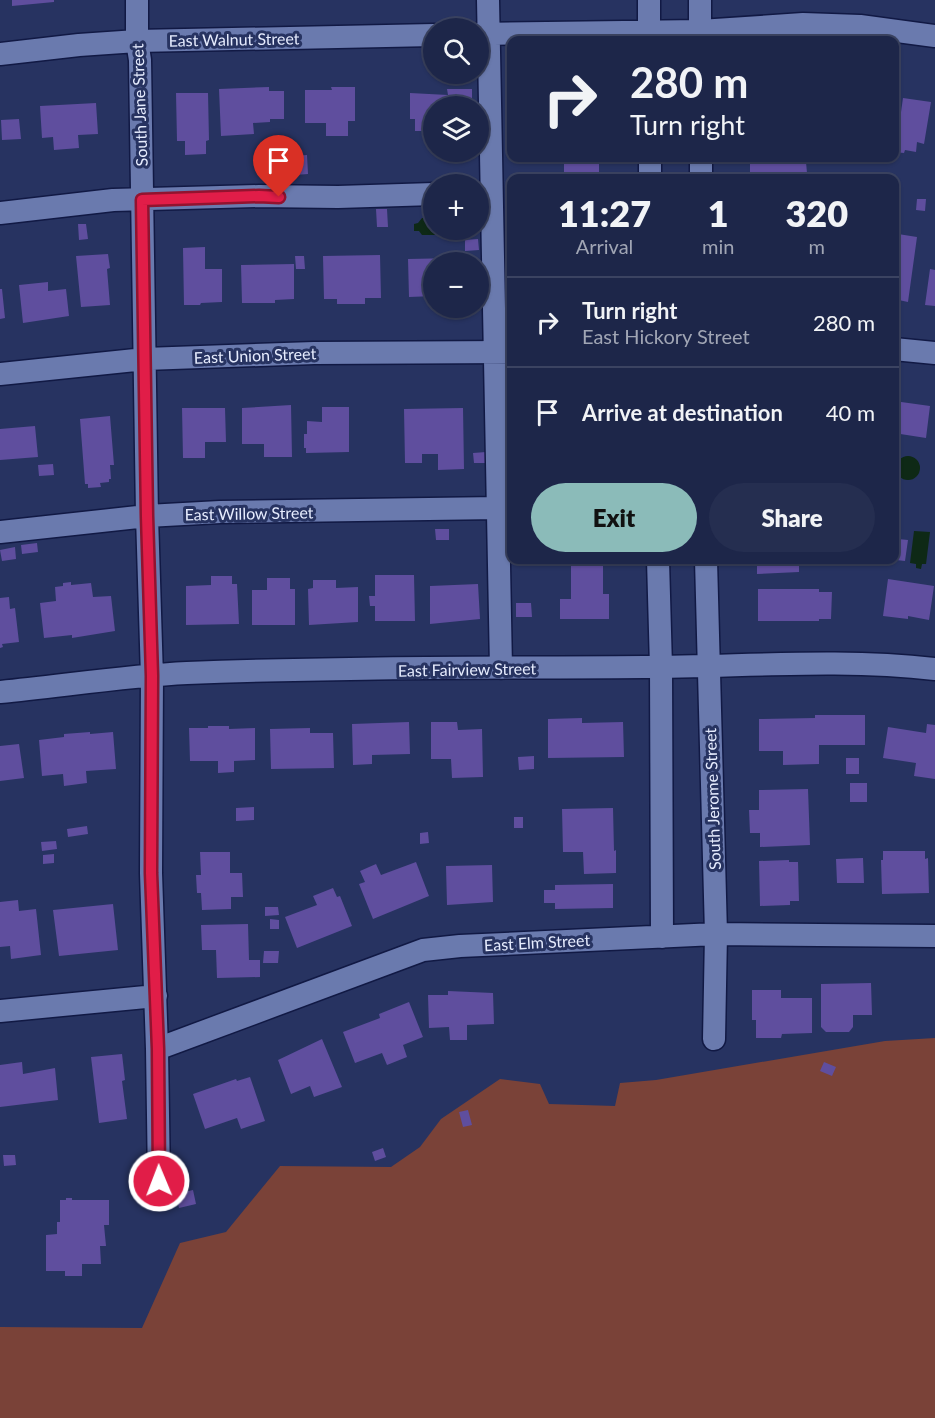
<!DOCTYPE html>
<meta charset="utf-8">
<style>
:root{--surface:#1d2649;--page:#252e50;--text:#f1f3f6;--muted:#a0a5b4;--line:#3b4361;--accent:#8bbbb9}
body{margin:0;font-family:Lato,sans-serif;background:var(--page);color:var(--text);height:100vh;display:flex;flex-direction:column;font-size:22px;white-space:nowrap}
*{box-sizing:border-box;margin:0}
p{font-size:20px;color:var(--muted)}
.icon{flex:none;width:33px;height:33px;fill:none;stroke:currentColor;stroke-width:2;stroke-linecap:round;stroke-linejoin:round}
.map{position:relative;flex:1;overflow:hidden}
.details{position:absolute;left:507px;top:174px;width:392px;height:390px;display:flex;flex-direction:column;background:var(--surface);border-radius:12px;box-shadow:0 2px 4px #0004,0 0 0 2px var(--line)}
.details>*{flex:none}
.hud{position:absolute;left:507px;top:36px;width:392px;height:126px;border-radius:12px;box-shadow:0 2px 4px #0004,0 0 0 2px var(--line);background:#1d2649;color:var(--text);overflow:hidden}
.tools{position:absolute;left:423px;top:18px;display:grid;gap:12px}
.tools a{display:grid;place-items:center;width:66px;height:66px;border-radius:50%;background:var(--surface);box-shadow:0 2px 4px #0004,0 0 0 2px var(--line);font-size:30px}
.pin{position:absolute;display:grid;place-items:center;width:51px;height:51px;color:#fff;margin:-62px -26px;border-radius:50% 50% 50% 0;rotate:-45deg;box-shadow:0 0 6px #0007}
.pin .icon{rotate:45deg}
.me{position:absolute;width:66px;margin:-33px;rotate:359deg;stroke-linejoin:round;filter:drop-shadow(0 0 4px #0008)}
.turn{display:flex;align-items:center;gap:21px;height:126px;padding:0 24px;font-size:27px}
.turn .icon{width:78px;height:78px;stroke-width:2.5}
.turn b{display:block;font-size:42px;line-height:51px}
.eta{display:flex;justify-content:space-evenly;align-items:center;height:102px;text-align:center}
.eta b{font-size:36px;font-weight:800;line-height:42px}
.action{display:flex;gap:12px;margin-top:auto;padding:12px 24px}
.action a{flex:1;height:69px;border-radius:36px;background:var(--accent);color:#111;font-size:24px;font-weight:800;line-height:69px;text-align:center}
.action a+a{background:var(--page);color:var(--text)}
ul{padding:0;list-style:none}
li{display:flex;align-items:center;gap:18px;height:90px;padding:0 24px;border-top:2px solid var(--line)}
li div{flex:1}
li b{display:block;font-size:22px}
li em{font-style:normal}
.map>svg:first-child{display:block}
</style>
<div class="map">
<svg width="935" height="1418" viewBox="0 0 935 1418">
<rect width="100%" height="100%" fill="#273361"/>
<path fill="#7a4238" d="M935 1038V1418H0V1327L142 1328 180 1243 226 1232 280 1166 391 1167 420 1147 441 1119 500 1079 540 1084 549 1104 615 1106 620 1083 656 1080 885 1041Z"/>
<path fill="#0e2916" d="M422 218H433L434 230 452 231 448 235H422L419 231H414V224L418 223Z
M896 468a12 12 0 1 1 24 0a12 12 0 1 1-24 0Z
M914 531 930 532 926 564H922L921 569 916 568V564L910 563Z"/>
<path fill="#5f4e9e" d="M12 0H54V2L12 6Z
M269 87V91H284V119H270V122L253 123 254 134 221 136 219 89Z
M331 87H355V121H348V136H326V123H305V90H332Z
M447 89H472V106H434L433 131H415V119H410V93L448 95Z
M176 93H208L209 140 206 141V154L185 155V141H177Z
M903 98 931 102 924 144 917 142 916 152 905 150 904 153 894 152 896 140H894V110L901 112Z
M96 103 98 134 78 135 79 148 54 150 53 137 42 138 40 106Z
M19 119 21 139 2 140 1 120Z
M307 155 308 174 295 175 294 156Z
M564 158H599V178H564Z
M754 158H802V162H806L807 173H803V178H755V175H750V164H754Z
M917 199H926L925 211 916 210Z
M376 209H387L388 227H377Z
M78 224H86L88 239 79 240Z
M898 234 917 237 908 302 894 299V237H897Z
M478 239 479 250 465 251V240Z
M205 247V269H222V302L201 303 200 305H184L183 248Z
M108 254 110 268 107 269 110 305 81 307 76 256Z
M380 255 381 298H365V304H337V299H324L323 256Z
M295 256H304L305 269H296Z
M456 258V262H434V296L409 297 408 259Z
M294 264V299L275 300V303H242L241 265Z
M930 269 935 270V306L925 305Z
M48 282V291L66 289 69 316 23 323 19 285Z
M0 289H2L5 318 0 319Z
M894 401 930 406 926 438 894 433Z
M291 405 292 457H264V444H242V408Z
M322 407H349V452L306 453V448H304V434H307V421L322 422Z
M182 408H225L226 442H205V458H183Z
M463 408 464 469 438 470V454H422V463H405L404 409Z
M110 416 114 465H110L111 479H109V482L100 483 101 487 88 488V484H85L80 419Z
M35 426 38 457 0 460V429Z
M486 452 487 463H474L473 453Z
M53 464 54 475 39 476 38 465Z
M435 529H449V540H436Z
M898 539 908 540 905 561 896 560Z
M37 543 38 552 22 554 21 545Z
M15 547 16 559 2 561 0 550Z
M571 560H603V594H609V619H560V599H571Z
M757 560H801V565H799V572L757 574Z
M375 575H414L415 621H375V606H370L369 596H375Z
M211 576H232V584H237L239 624 186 625V586L211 585Z
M267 578H290V589H295V625H252V590H267Z
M888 579 934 586 929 620 908 616V619L883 616Z
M313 580H336V588L358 587V622L309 625 308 589 313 588Z
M71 582V585L91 583 93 597 111 596 115 631 72 638V635L44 638 40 603 56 601 55 587 63 586V583Z
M478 584 480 619 430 624V586Z
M758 589H819V592H832L831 619H819V621H758Z
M9 597 10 609 15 608 19 642 2 644 3 647 0 648V598Z
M516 603H531L532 617H516Z
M815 715H865V745H819V764L783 765V751H759V719L815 718Z
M582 718V723L623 722 624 757 548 758V719Z
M409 722 410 754 372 755V764L353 765 352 724Z
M431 722H457L458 730 482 729 483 777 452 778 451 759H431Z
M927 724 935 725V779L914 776 916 763 883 758 888 727 926 733Z
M208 726H229V729L255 728V760L234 761V772L218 773V761H190L189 728H208Z
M310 728V733H333L334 768 271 769 270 729Z
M90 732V734L113 732 116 769 86 771 87 783 64 786 63 774 42 776 39 740 64 737V734Z
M19 744 24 778 0 781V746Z
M534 756V769L519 770 518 757Z
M846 758H859V774H846Z
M850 783H867V802H850Z
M808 789 810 845 760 847V833H750L749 810H759V790Z
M254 807V820L236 821V808Z
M613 808 614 851 616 850V873L584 874 583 852H563L562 809Z
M514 817H523V828H514Z
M87 826 88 834 68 837 67 829Z
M428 832 429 843 420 844V833Z
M56 841 57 849 42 851 41 842Z
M883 851H925V859L928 858 929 893 882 894 881 860H883Z
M200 852H230V873H242L243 897H231V909L202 910 201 893H197L196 875H201Z
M54 854V863L43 864V855Z
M863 858 864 883H837L836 859Z
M789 860V862H798L799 901H790V905L760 906 759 861Z
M416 862 429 896 373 919 359 884 365 882 360 871 376 864 381 875Z
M492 865 493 902 447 905 446 866Z
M613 884V908L555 909V903H544V890H555V885Z
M333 888 337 897 340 896 352 926 297 948 285 917 317 905 313 896Z
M18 900 19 911 36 909 41 955 11 959 10 946 0 947V902Z
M113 904 118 950 59 956 53 910Z
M265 907H278L279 915 265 916Z
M270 919 279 920V929H270Z
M248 924 249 960H260V977L217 978 216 950H202L201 925Z
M264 951H279L278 963H263Z
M871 983 872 1015H853V1027L849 1032H826L821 1027V984Z
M752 990H781V998H812V1033L782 1034 781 1038H756V1020H752Z
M448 991 493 993 494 1024 467 1025V1040H450L449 1027 429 1028 428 995H448Z
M409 1002 423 1037 403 1045 407 1057 387 1065 382 1053 355 1063 343 1032 380 1018 379 1014Z
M322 1039 342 1087 314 1097 310 1086 291 1094 278 1060Z
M122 1054 125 1080 122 1081 127 1119 99 1123 91 1057Z
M22 1062 23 1074 55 1068 58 1100 0 1107V1065Z
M824 1062 836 1067 832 1076 820 1071Z
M250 1077 265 1121 241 1129 237 1118 205 1129 193 1094 236 1079 237 1081Z
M468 1110 472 1125 463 1127 459 1112Z
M383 1148 386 1157 375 1161 372 1152Z
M3 1155H15L16 1165 4 1166Z
M193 1190 196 1204 179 1208 176 1194Z
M66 1198H72V1200H109V1225H104L106 1246H100L101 1264H82V1276H65V1271H46V1235L57 1234V1222H60V1200H66Z"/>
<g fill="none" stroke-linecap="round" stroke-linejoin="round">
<g stroke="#111944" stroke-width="25">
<path id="minor" d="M137 0V41L140 60 147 516 152 677 151 873 157 1049 159 1181
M488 0 501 668
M649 0V40
M700 0V40
M478 34 700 31 803 24 860 26 935 36
M0 54 79 45 137 41 434 35
M650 158V178
M701 158V178
M0 213 113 200 259 196 338 197 434 194
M894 349 935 353
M0 374 145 359 314 353 512 352
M0 532 147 516 220 512 498 508
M658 560 661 667 662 937
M706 560 716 934 714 1039
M0 692C62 686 125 676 187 673 339 667 492 668 644 667 741 667 838 658 935 669
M0 1011 156 996
M157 1049 423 950 460 946 716 934 935 936"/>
</g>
<use href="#minor" stroke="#6a7aae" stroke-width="22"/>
</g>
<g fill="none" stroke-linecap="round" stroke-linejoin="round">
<g stroke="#92132f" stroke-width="15">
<path id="route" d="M159 1181 158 1049 151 873 152 676 147 516 142 200 259 196 279 197"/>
</g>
<use href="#route" stroke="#e11d48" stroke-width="10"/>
</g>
<g text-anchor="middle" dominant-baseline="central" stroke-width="6" stroke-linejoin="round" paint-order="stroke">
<g font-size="16" fill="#e6ecfe" stroke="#273361">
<text transform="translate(234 39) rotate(-1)">East Walnut Street</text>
<text transform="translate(139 105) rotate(-92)">South Jane Street</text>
<text transform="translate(255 355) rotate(-2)">East Union Street</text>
<text transform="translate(249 513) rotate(-1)">East Willow Street</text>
<text transform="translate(467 669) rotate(-1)">East Fairview Street</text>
<text transform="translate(712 799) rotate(-92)">South Jerome Street</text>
<text transform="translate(537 942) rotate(-3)">East Elm Street</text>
</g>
</g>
</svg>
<div class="tools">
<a><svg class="icon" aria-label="search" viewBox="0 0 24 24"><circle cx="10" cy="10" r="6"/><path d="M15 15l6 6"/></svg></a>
<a><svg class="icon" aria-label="layers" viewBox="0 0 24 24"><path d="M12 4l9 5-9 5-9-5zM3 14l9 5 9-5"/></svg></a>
<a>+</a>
<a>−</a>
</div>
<div class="pin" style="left:279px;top:197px;background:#d93025"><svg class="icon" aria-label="arrive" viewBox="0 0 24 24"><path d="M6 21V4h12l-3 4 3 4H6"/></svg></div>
<svg class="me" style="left:159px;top:1181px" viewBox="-20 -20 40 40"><circle r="17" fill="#e11d48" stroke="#fff" stroke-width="3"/><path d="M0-11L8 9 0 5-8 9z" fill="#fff"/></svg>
<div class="hud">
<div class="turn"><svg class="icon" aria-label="right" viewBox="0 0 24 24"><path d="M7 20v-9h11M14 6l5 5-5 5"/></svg><div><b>280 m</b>Turn right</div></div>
</div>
<section class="details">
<div class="eta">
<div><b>11:27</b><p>Arrival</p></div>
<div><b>1</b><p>min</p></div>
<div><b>320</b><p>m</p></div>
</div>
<ul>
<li><svg class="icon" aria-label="right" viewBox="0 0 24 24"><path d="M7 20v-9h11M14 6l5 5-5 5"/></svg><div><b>Turn right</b><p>East Hickory Street</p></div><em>280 m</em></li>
<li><svg class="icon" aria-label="arrive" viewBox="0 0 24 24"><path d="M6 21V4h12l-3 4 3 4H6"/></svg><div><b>Arrive at destination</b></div><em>40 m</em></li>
</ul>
<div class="action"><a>Exit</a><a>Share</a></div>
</section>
</div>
